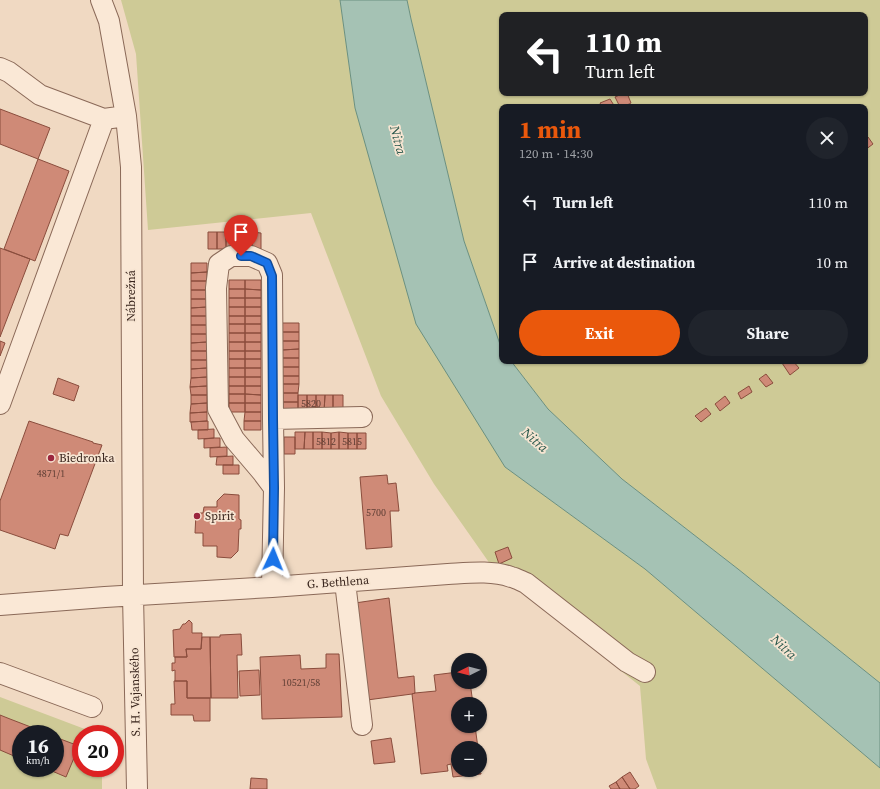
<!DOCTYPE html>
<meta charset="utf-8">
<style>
:root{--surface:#171b24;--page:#20242c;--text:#f1f3f6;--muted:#9ea1a6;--accent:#ea580c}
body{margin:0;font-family:"Source Serif 4",serif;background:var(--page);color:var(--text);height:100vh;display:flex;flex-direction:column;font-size:15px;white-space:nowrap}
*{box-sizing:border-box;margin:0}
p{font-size:13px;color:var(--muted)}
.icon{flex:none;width:22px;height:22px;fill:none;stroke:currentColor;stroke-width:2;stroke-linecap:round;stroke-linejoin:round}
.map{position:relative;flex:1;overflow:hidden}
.sheet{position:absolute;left:499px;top:104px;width:369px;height:260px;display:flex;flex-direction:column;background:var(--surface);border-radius:8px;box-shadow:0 1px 3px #0004}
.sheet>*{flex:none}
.hud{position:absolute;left:499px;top:12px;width:369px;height:84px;border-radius:8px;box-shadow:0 1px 3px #0004;background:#202124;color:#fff;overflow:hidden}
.needle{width:26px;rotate:264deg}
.tools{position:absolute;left:451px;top:653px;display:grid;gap:8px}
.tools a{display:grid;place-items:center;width:36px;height:36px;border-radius:50%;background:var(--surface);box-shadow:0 1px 3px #0004;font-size:20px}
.speed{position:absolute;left:12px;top:725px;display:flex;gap:8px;font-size:20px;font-weight:700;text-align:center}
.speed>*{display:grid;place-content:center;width:52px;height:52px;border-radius:50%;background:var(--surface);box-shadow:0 1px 3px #0004;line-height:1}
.speed small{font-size:10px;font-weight:400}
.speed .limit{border:6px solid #d22;background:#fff;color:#111}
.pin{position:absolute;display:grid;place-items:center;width:34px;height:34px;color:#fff;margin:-41px -17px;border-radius:50% 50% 50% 0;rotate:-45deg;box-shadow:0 0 4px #0007}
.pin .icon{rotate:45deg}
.me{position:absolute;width:44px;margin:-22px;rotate:2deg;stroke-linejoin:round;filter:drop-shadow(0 0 3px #0008)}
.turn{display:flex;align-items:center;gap:14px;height:84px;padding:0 20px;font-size:18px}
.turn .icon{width:52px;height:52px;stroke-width:2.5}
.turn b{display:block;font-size:28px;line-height:34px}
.round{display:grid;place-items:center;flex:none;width:42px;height:42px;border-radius:21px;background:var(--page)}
.summary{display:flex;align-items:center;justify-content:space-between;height:68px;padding:0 20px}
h1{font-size:24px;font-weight:700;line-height:30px;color:var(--accent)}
.cta{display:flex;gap:8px;margin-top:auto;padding:8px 20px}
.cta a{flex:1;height:46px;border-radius:24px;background:var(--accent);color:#fff;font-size:16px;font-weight:700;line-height:46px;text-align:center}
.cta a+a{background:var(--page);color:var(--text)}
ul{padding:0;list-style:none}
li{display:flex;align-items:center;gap:12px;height:60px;padding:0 20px}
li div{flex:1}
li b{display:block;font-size:15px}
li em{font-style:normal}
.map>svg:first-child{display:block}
</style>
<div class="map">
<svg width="880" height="789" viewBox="0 0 880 789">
<rect width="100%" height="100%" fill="#f0d9c2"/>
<path fill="#ceca96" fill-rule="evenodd" d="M121 0H340L355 108 505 467 645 569 880 768V789H657L646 759 640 686 495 571 434 484 381 396 311 213 148 230 136 54Z
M407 0H880V683L738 569 622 479 548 409 511 361H865V107H502V350L464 241 411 19ZM502 15H865V93H502Z
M0 697 98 734H81V768H102V789H0ZM21 734H55V768H21Z"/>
<path fill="#a5c2b4" stroke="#6b9080" d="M340 0H407L411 19 464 241 502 350V361H511L548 409 622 479 738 569 880 683V768L645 569 505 467 416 324 355 108Z"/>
<path fill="#cf8a77" stroke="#8a4d3d" d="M624 93H627L631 103 623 107H620L615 97Z
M610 99 615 107H602L600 103Z
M0 109 50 128 38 159 0 144Z
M868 137 873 144 865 150V139Z
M38 159 69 171 35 261 4 249Z
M208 232H217V249H208Z
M217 232H226V249H217Z
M226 232H235L234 249H226Z
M235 232 243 233V249H234Z
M252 232 261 233V249H252Z
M252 232V249H243V233Z
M0 248 30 259 0 337Z
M191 263H207V272L191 273Z
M207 272V281H191V273Z
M229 280H245V289H229Z
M245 280H261V290L245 289Z
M191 281H207V290H191Z
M229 289H245V298H229Z
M245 289 261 290V298H245Z
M191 290H207V299H191Z
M229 298H245V307H229Z
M245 298H261V307H245Z
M191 299H207V307L191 308Z
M207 307V316H191V308Z
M229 307H245V316H229Z
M245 307H261V316H245Z
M191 316H207V325H191Z
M229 316H245V324H229Z
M245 316H261V324H245Z
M282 323H299V332H282Z
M229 324H245V333H229Z
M245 324H261V333H245Z
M191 325H207V334H191Z
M282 332H299V341H282Z
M229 333H245V342H229Z
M245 333H261V342H245Z
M191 334H207V342L191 343Z
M0 341 5 343 0 356Z
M282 341H299V349L282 350Z
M207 342V351H191V343Z
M229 342H245V351H229Z
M245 342H261V351H245Z
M299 349V358H282V350Z
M191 351H207V360H191Z
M229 351H245V359H229Z
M245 351H261V359H245Z
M282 358H299V367H282Z
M229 359H245V368H229Z
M245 359H261V368H245Z
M191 360H207V368L191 369Z
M785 361H793L799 368 790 375 782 363Z
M282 367H299V376H282Z
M207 368V377L191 378V369Z
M229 368H245V377H229Z
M245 368H261V377H245Z
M766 374 773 383 766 387 759 379Z
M282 376H299V384H282Z
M207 377V386L190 387 191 378Z
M229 377H245V386H229Z
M245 377H261V386H245Z
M58 378 79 386 74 401 53 394Z
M282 384H299L298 393H282Z
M207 386V395H191L190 387Z
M229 386H245V394H229Z
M245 386H261V395L245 394Z
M749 386 752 392 741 399 738 393Z
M282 393H298V402H282Z
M229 394H245V403H229Z
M245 394 261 395V403H245Z
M191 395H207V403L191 404Z
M298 395H307V411H298Z
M307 395H316V411H307Z
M316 395H325L324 412 316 411Z
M325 395H333V411L324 412Z
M333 395H343V411H333Z
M725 396 730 403 720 411 715 404Z
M282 402H298V411H282Z
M207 403V412L190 413 191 404Z
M229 403H245V412H229Z
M245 403H261V412H245Z
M706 408 711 414 701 422 695 416Z
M207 412V421L190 422V413Z
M245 412H261V421H244Z
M29 421 93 442V443L102 445 68 536 60 534 55 549 0 530V501Z
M208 421V430H192L191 422Z
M244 421H261V430H244Z
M214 429V438L198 439V430Z
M295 432H305L304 449H295Z
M305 432H313V449H304Z
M313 432H322V449H313Z
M322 432 331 433V449H322Z
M339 432V449H331V433Z
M339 432 348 433V449H339Z
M348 433H357V449H348Z
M357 433H366V449H357Z
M284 437H295V454H284Z
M214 438H220V447L204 448V439Z
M227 447V456L210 457V448Z
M233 456V465H216L217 457Z
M223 465H239V474H223Z
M387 475 388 484 396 483 399 511H390L392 547 366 549 360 477Z
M224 494 239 495V519L241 520V529H239L238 551 231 558 217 557V546H203V533H195L196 513H203L204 507H217V501Z
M508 547 512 558 499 564 495 552Z
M389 598 398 678 414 676 415 693 412 694 367 700 355 603Z
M189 620 192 623V633H202L201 649H186L187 657H174L173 630 180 629 181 627 183 624H185Z
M241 634 242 655H237L238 698H211L210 637H220V635Z
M202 637H210L211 698H187V681H175V670L172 671V663H175V657H187L186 649H201Z
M326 654H339L342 717 262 719 260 657 300 655 301 669 326 668Z
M259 670 260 695 240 696 239 671Z
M458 672V682H470L473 704H458V726H475L478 748H458V770H479V773H481V774L453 777 451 764 447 765 448 771 421 774 412 694 415 693 436 691 434 675Z
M174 681H187V698H210V721H194L193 715H171V704H175Z
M0 715 10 719 49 734H21V759L0 750Z
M55 737 79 746 66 777 45 768H55Z
M391 738 395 762 374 764 371 741Z
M630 772 639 786 635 789H630L622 777Z
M622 777 630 789H620L616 782Z
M251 778 267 779V789H250Z
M616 782 620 789H611L609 786Z"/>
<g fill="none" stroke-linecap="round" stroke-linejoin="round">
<g stroke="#8a6958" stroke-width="22">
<path id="minor" d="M101 0 109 21 126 116 131 167 133 595 137 789
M0 68 9 72 40 95 104 119
M0 404 104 119 126 116
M273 419 362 417
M345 582 362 725
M272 587 274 488 273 419 272 275 267 263 251 256H231L219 264 216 288 218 409 234 439 262 472 274 488
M0 605 105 597 272 587 448 574C467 573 492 570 511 577 516 578 521 581 526 583L627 662 645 672
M0 673 92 707"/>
</g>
<use href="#minor" stroke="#fae8d6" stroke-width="20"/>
</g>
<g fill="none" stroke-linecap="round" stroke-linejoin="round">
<g stroke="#114b97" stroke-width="10">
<path id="route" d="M241 256H251L267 263 272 276 273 419 274 488 273 559"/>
</g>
<use href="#route" stroke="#1a73e8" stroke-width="7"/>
</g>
<g fill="#9b263e" stroke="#f7e5d2" stroke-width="1.5">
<circle cx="51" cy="458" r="4"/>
<circle cx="197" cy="516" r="4"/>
</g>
<g text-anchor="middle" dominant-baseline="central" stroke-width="3.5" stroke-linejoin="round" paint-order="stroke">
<g font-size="10" fill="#5e3e34">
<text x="311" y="403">5820</text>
<text x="326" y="441">5812</text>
<text x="352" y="441">5815</text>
<text x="51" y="473">4871/1</text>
<text x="376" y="512">5700</text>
<text x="301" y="682">10521/58</text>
</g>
<g font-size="12" fill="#39251d" stroke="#f7e5d2">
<text transform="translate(131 296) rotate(-90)">Nábrežná</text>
<text transform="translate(338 582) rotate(-4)">G. Bethlena</text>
<text transform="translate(135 692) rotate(-91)">S. H. Vajanského</text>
</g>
<g font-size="12" fill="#39251d" stroke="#f7e5d2" text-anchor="start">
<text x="59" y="458">Biedronka</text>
<text x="205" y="516">Spirit</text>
</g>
<g font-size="13" font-style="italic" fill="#2c5a4e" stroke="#f7e5d2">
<text transform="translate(398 140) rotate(75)">Nitra</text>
<text transform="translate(535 440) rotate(41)">Nitra</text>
<text transform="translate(784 647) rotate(43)">Nitra</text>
</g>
</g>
</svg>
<div class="tools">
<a><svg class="needle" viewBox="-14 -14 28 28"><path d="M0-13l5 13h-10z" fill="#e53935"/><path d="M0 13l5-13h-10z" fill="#9ea1a6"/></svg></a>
<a>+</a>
<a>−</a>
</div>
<div class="speed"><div>16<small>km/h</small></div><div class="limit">20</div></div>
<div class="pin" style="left:241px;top:256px;background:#d93025"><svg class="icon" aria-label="arrive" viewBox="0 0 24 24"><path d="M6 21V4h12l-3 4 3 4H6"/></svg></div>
<svg class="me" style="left:273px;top:559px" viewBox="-20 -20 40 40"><path d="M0-17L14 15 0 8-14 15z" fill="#1a73e8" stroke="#fff" stroke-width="4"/></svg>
<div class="hud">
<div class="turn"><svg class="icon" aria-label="left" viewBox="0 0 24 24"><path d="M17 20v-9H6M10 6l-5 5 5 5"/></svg><div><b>110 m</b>Turn left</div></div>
</div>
<section class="sheet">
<div class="summary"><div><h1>1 min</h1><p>120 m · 14:30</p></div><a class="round"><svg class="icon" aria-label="close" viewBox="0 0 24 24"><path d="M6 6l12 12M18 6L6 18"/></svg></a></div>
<ul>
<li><svg class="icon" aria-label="left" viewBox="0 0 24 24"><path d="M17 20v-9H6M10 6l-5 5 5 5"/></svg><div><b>Turn left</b></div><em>110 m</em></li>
<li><svg class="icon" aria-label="arrive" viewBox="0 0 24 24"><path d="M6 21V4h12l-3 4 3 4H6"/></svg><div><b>Arrive at destination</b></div><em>10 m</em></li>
</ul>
<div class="cta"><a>Exit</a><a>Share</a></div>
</section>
</div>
